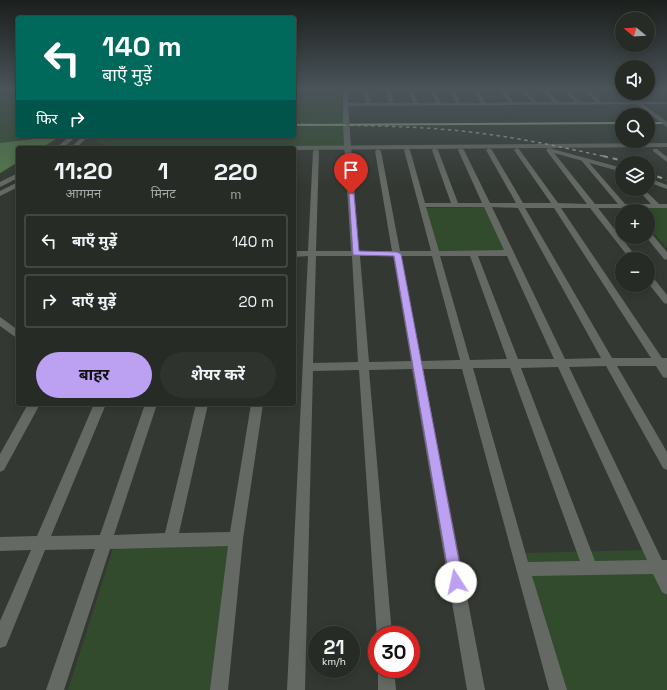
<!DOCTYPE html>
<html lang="hi">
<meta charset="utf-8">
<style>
:root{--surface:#262b26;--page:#2e332e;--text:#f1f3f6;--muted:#a4a7a7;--line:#424743;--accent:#bca0f2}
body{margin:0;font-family:"Space Grotesk","Noto Sans Devanagari",sans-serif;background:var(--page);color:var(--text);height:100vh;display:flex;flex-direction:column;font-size:15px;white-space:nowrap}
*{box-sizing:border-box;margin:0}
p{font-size:13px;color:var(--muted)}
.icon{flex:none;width:22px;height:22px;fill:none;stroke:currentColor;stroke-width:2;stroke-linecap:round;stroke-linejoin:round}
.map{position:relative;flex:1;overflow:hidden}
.details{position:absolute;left:16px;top:146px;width:280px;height:260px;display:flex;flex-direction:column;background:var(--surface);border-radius:4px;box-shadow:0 2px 10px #0003,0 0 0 1px var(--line)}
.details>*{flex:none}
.guide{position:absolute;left:16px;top:16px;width:280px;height:122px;border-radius:4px;box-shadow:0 2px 10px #0003,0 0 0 1px var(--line);background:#00695c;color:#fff;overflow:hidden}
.needle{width:26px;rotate:288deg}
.fabs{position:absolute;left:615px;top:12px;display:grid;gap:8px}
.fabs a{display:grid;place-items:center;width:40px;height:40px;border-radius:50%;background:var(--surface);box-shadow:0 2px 10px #0003,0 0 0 1px var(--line);font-size:20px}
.speed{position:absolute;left:308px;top:626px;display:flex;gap:8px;font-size:20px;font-weight:700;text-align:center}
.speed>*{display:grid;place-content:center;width:52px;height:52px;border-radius:50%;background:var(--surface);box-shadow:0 2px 10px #0003,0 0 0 1px var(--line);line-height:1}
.speed small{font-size:10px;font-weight:400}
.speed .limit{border:6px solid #d22;background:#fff;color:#111}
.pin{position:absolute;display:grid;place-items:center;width:34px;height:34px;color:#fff;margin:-41px -17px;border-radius:50% 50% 50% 0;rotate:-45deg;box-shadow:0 0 4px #0007}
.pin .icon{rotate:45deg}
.me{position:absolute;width:44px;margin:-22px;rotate:350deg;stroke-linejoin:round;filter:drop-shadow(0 0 3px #0008)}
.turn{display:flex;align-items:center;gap:14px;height:84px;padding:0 20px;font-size:18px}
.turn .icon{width:52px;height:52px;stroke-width:2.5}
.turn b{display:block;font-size:28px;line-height:34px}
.then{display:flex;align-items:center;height:38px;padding:0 20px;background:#0003;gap:8px;font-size:15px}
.eta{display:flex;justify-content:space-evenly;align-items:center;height:68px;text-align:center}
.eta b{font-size:24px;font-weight:700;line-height:28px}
.cta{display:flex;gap:8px;margin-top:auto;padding:8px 20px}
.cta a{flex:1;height:46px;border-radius:24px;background:var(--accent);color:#111;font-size:16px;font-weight:700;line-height:46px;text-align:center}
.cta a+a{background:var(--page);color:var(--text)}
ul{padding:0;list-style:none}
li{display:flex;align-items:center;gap:12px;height:54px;margin:0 8px 6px;padding:0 12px;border:2px solid var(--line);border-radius:4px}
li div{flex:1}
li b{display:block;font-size:15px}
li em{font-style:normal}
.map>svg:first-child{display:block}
</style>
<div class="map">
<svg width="667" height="690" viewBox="0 0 667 690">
<rect width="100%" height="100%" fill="#333932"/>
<path fill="#324b2c" d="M0 90H18V136H61L41 148H18V162L0 174Z
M294 90H341L346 147 120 146 101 144 94 138V136H294Z
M486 207 505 250 438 251 425 208Z
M631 207H667V248L648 227V211H634Z
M234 544 213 690H68L113 548Z
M645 550 667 598V690H564L524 553Z"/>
<path fill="#537b4a" d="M61 136 41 148H18V162L0 173V143Z"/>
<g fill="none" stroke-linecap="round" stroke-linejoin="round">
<path fill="#92b08b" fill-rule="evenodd" d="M622 122V124L294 126V124Z
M648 122H667V124H648Z"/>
<path fill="#646a63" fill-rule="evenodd" d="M343 90H347L348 103H366L364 90H368L371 103H389L386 90H390L394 103H413L408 90H412L418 103H436L430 90H434L441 103H456L450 90H454L461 103H481L473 90H477L486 103 509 102 499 90H503L514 102H532L521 90H525L537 102H553L542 90H546L559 102H575L563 90H567L581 102H596L583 90H588L602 102H667V104L348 106 359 251H392L375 151 378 149 381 151 400 251H431L404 150 407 148 410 150 425 203H451L432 150 435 148 438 150 458 203H482L458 150 461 148 464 150 490 203H516L486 150 489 148 492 150 523 203H551L514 150 517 148 519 149 558 203 587 204 546 150 549 148 551 149 595 204H618L581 160V158H585L625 204H651L637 189H644L659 204H667V208H629L625 210 621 208H598L638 259H630L590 208H561L662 358H667V378L663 377 656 366H617L667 452V470L663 468 606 366 569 367 662 560H667V595L662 592 653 574 532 576 567 690H549L462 369H423L485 690H467L412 369 369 370 392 635H377V637L359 370 313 371 305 690H287L308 256 294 257V251H308L313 151 316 149 319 151 316 251H351L343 127ZM426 207H484L504 250 439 251ZM492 207 518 208 601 358 565 359ZM525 208H554L651 358H612ZM316 256H352L358 362 313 363ZM360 256H393L411 361 369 362ZM401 256H432L460 360 421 361ZM440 256H470L507 359 470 360ZM478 256H507L554 359H518ZM558 367 647 560 595 561 521 368ZM473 368H510L580 561 528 562Z
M653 149H657L667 157V162L653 151Z
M648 233H651L667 252V260L664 259 646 237H648Z
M648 274 651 275 667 295V304L664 303 648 283Z
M0 317 18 330V339L0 326Z
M28 404H40L4 470 0 472V454Z
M94 404H106L51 536 100 535 145 404H157L114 535 165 533 196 404H208L179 533 230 532 251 404H263L243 539 228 690H210L228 546 110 549 64 690H46L95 549 45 550 6 646 0 648V621L31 550 0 551V537L37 536Z
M378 669H394L396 690H378Z"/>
<path fill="#646a63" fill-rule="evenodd" d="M623 93H628L667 122V127Z
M70 136H77L63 148H56Z
M83 136H89L76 148H70Z
M667 143V147L294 150V148H284L287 146Z
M549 148 622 168V172L547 151V149Z
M18 173V178L0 187V182Z
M648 178 667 185V189L648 182Z
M18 182V187L0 196V191Z"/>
<path stroke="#9da29c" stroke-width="1.5" stroke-dasharray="3.5 3.5" stroke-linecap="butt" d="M294 124C353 126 411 125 470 132 516 137 562 147 607 157"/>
<path stroke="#9da29c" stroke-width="2" stroke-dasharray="5 5" stroke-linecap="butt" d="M603 156 632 163
M648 173 667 180"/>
</g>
<linearGradient id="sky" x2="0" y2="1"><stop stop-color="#1c1f1c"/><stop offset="0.48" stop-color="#4a545a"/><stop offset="1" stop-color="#4a545a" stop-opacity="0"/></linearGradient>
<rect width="667" height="186" fill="url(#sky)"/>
<path fill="#bca0f2" stroke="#7a689d" d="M349 193 354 194 359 251 397 252 401 254 463 582 461 586 456 588 452 586 450 582 394 256 353 255Z"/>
</svg>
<div class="fabs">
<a><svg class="needle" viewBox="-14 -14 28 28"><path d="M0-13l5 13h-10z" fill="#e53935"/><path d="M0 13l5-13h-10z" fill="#a4a7a7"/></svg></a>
<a><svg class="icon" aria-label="sound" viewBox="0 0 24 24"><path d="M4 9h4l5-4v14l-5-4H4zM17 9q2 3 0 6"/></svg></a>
<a><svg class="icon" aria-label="search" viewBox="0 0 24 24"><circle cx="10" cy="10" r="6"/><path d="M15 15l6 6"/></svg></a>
<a><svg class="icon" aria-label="layers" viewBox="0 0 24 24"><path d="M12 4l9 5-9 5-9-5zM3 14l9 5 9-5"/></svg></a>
<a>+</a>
<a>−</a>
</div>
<div class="speed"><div>21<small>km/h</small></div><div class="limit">30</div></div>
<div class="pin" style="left:351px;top:194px;background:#d93025"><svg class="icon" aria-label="arrive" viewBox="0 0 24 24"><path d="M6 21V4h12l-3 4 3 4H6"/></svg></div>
<svg class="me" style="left:456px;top:582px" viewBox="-20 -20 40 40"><circle r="19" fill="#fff"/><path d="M0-13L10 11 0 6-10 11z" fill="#bca0f2"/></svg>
<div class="guide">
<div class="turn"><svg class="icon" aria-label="left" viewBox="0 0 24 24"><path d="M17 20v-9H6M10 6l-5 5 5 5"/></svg><div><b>140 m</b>बाएँ मुड़ें</div></div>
<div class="then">फिर<svg class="icon" aria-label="right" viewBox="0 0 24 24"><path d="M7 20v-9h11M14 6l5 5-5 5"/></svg></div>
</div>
<section class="details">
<div class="eta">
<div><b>11:20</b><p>आगमन</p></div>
<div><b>1</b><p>मिनट</p></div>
<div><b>220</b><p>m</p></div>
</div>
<ul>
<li><svg class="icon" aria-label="left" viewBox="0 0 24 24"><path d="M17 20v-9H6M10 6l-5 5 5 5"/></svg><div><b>बाएँ मुड़ें</b></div><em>140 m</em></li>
<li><svg class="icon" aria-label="right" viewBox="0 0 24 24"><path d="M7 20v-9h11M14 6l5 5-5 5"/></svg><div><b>दाएँ मुड़ें</b></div><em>20 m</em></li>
</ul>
<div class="cta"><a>बाहर</a><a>शेयर करें</a></div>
</section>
</div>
